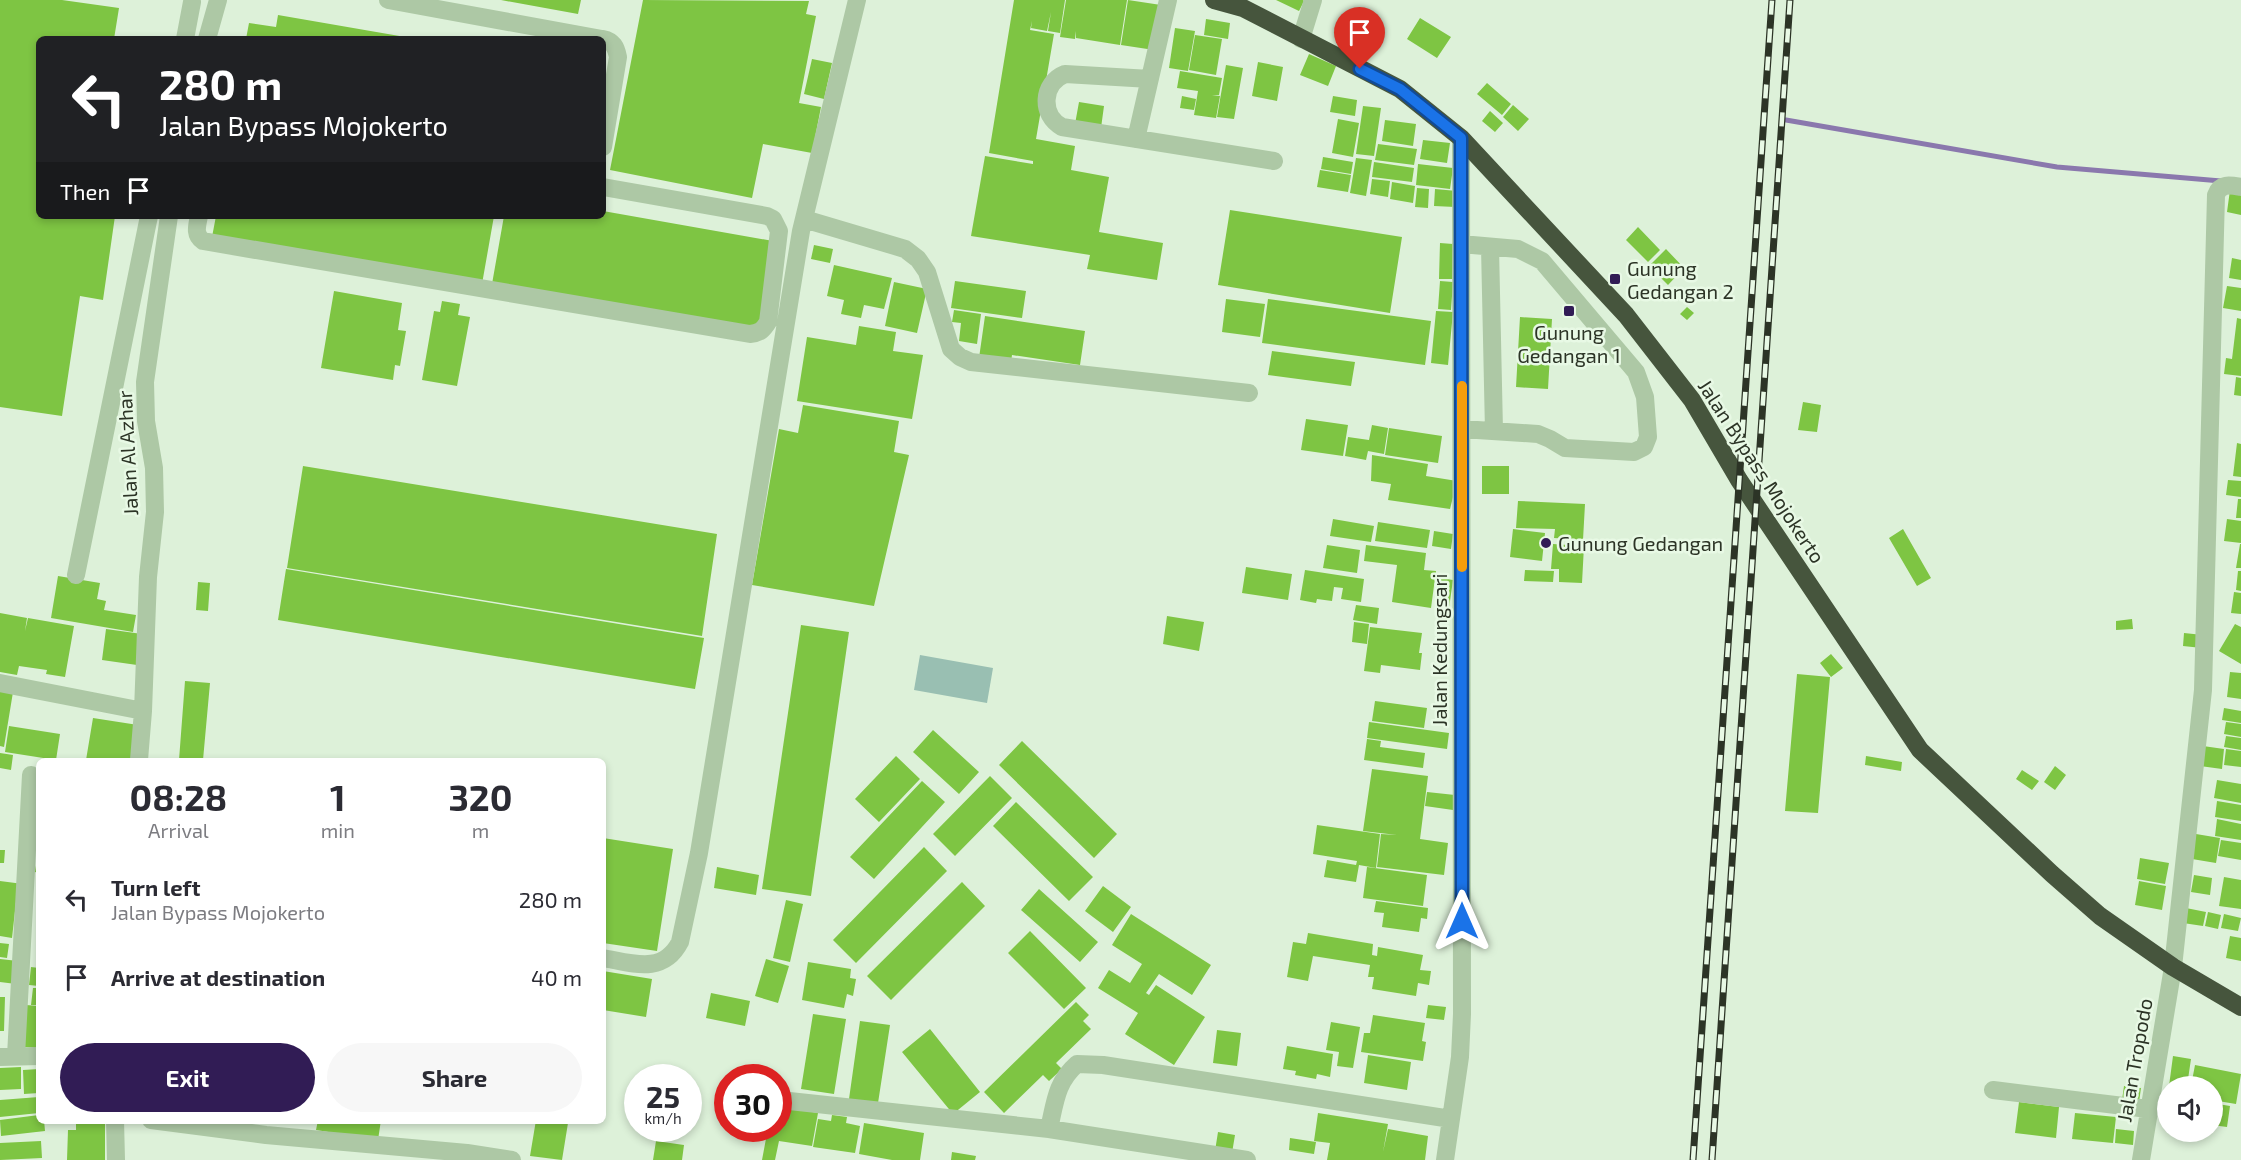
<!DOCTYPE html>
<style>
:root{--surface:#fff;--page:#f7f7f7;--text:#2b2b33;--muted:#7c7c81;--accent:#311c55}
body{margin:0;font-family:"Exo 2",sans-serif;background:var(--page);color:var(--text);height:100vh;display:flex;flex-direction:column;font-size:22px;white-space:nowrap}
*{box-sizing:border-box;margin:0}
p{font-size:20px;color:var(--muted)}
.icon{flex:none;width:33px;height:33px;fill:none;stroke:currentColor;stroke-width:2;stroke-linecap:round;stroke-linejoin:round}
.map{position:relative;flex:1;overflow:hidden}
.sheet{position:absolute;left:36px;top:758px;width:570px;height:366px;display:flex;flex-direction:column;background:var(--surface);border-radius:9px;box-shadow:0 3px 9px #0003}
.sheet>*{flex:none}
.hud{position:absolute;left:36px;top:36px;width:570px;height:183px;border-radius:9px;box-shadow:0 3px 9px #0003;background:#202124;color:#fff;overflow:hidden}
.tools{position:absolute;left:2157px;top:1076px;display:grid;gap:12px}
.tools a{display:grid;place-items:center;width:66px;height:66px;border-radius:50%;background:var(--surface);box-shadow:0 3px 9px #0003;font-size:30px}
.speed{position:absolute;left:624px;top:1064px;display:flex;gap:12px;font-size:30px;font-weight:700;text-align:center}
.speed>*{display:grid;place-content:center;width:78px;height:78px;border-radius:50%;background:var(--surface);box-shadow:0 3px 9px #0003;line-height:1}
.speed small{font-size:15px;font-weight:400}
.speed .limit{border:9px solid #d22;background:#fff;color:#111}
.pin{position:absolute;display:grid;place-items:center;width:51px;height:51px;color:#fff;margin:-62px -26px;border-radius:50% 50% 50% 0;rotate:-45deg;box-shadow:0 0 6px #0007}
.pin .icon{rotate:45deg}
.me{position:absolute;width:66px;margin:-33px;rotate:0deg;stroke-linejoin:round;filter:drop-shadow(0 0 4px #0008)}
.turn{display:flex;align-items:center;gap:21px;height:126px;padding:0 24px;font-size:27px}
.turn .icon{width:78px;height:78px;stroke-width:2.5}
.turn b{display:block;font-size:42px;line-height:51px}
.then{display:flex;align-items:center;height:57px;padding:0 24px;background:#0003;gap:12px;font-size:22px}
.eta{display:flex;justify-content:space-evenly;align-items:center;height:102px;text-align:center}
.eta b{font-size:36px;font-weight:700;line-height:42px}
.action{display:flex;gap:12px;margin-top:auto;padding:12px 24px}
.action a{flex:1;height:69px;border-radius:36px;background:var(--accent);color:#fff;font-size:24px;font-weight:700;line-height:69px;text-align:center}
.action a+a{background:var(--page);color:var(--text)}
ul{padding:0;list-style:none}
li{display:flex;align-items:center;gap:18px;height:78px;padding:0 24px}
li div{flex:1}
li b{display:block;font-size:22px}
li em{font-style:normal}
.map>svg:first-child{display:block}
</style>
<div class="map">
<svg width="2241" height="1160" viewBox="0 0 2241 1160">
<rect width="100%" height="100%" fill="#ddf1d9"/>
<path fill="#99bfb2" d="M920 655 993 668 987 703 914 690Z"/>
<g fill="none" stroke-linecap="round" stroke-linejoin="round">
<path stroke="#8a78ad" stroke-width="5" d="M1786 120 2057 167 2221 181"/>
</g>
<path fill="#7ec543" d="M0 0H62L119 8 114 39H39V216H115L103 300 80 296 62 416 0 407Z
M501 0H581L578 14Z
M643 0 809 1 806 14 816 16 799 103 821 107 812 153 763 144 752 198 610 170Z
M1014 0H1065L1060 33 1048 31 1051 12 1047 31 1031 28 1032 21 1030 30 1054 34 1036 139 1075 146 1071 170 1109 177 1099 232 1163 243 1157 280 1087 269 1090 255 971 236 985 156 1033 164V161L989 153Z
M1066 0H1127L1120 45 1076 38V31L1075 39 1060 37Z
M1128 0 1161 5 1154 50 1121 45Z
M1276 0H1303L1304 1 1299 11Z
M278 15 411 38V39H246L249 23 276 27Z
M1420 18 1451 37 1437 58 1407 39Z
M1206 19 1230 23 1228 39 1204 35Z
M1175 28 1195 31 1188 71 1169 68Z
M1195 35 1222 39 1216 75 1189 70Z
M1309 54 1336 66 1328 86 1300 75Z
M812 59 832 63 824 99 804 94Z
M1258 62 1283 67 1277 101 1252 96Z
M1226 65 1243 68 1234 119 1217 117Z
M1180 71 1222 78 1219 95H1212L1220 96 1216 118 1194 115 1198 91 1177 88Z
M1487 83 1511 104 1502 115 1477 94Z
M1182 96 1196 99 1194 110 1180 108Z
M1333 96 1357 100 1355 116 1330 112Z
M1079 102 1104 106 1101 128 1075 124Z
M1513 105 1529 119 1518 131 1503 117Z
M1363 106 1381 108 1374 156 1356 154Z
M1490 111 1503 123 1495 132 1482 121Z
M1338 119 1359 123 1353 157 1332 153Z
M1385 120 1416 124 1413 146 1382 141Z
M1423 140 1450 143 1447 163 1420 159Z
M1378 144 1417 149 1414 165 1375 160Z
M1323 157 1353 162 1351 174 1321 169Z
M1356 158 1372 160 1366 196 1350 193Z
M1374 162 1414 168 1412 182 1372 177Z
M1418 164 1453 168 1450 189 1416 185Z
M1320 170 1351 175 1348 192 1317 187Z
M1372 179 1390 181 1388 197 1370 194Z
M1392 182 1415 186 1413 203 1390 199Z
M1417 188 1429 189 1428 208 1415 207Z
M1435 189 1457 191 1455 207 1434 206Z
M2230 190 2241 191V215L2227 212Z
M1230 210 1402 237 1390 313 1218 285Z
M603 211 773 241 758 330 492 284 504 216H603Z
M216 216H494L482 284 212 237Z
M1638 227 1660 250 1648 262 1626 240Z
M1440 243 1453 244 1452 279H1439Z
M814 245 833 249 830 263 811 259Z
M1666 249 1684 268 1668 285 1649 266Z
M2232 258 2241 260V280L2229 278Z
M834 265 892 278 884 309 864 305 861 318 841 314 844 300 827 296Z
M955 281 1026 291 1022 318 951 308Z
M1440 281 1453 282 1451 310 1438 309Z
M894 282 927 289 917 333 885 326Z
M2227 286 2241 288V311L2223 308Z
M334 291 402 303 398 330 406 331 400 366 395 365 393 380 321 368Z
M1226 299 1265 304 1260 337 1222 332Z
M1268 299 1431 321 1425 365 1262 343Z
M442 301 460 304 458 315 470 317 457 386 422 380 434 311 440 312Z
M1687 307 1694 313 1687 320 1680 314Z
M954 310 981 314 977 344 959 341 961 323 952 322Z
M1436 311 1453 312 1448 365 1431 363Z
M985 316 1085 331 1080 365 1012 355 1011 362 979 358Z
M1520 317 1552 319 1548 389 1516 387Z
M2237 318 2241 319V376L2224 374 2226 358 2232 359Z
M859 326 896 332 893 351 923 355 912 419 797 401 807 337 856 345Z
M1272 351 1355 362 1351 386 1268 375Z
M2236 377 2241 378V396L2234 395Z
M1803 402 1821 405 1817 432 1798 430Z
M803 405 899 421 894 452 909 455 874 606 752 585 779 429 798 433Z
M1306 419 1348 425 1343 456 1301 450Z
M1372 425 1388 428 1384 454 1368 451 1366 460 1345 456 1348 437 1369 440Z
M1389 428 1442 436 1438 463 1385 455Z
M2237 443 2241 444V477L2233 476Z
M1372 455 1428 464 1426 476 1457 481 1450 509 1388 500 1391 484 1371 481Z
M303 466 717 534 702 636 287 568Z
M1482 466H1509V494H1482Z
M2228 480 2241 481V497L2226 495Z
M2238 499H2241V518H2236Z
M1518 501 1585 504 1583 540 1554 538 1555 529 1516 528Z
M1333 519 1374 526 1371 542 1330 536Z
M2227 519 2241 521V543L2224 541Z
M1378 522 1430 530 1427 548 1375 541Z
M1513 529 1545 533 1542 561 1510 557Z
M1903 529 1931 578 1917 586 1889 538Z
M1434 531 1453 534 1451 549 1432 546Z
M1553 544 1584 546 1582 583 1559 582V569H1551Z
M2240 544H2241V568H2236Z
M1327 545 1360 550 1357 573 1323 568Z
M1366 545 1426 553 1424 570 1436 571 1431 608 1392 602 1397 565 1364 561Z
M1246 567 1292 574 1288 600 1242 593Z
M286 569 704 638 695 689 278 620Z
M1305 570 1364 579 1361 602 1341 599 1343 588 1334 587 1332 601 1317 599 1316 603 1300 600Z
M1525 570 1554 571 1553 582 1524 581Z
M2238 571H2241V591L2236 590Z
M58 576 100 583 97 599 106 601 104 610 136 615 133 632 51 618Z
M1440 578 1453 580 1449 608 1436 606Z
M198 582 210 583 208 611 196 610Z
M2234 592 2241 593V614L2231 613Z
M1356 605 1379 608 1377 624 1353 620Z
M0 613 27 618 25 631 28 618 74 626 65 677 46 674 47 670 19 666 17 675 0 672Z
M1167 616 1204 622 1199 651 1163 644Z
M2132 619 2133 629 2116 630V621Z
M1354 622 1369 624 1367 644 1352 642Z
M2235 624 2241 627V664L2219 651Z
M801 625 849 632 811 896 762 889Z
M1370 627 1422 633 1419 653H1422L1420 670 1381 665 1380 673 1364 671Z
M106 629 142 634 137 665 102 660Z
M2184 633 2203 635 2202 648 2183 646Z
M1831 654 1843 668 1831 677 1820 663Z
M2230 672 2241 673V699L2227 697Z
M1797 674 1830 677 1818 813 1785 811Z
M185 681 210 683 203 760H179Z
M0 690 13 692 4 747 0 746Z
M1375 701 1427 708 1424 728 1372 721Z
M2224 708 2241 711V723L2222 720Z
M93 718 138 725 132 760H86Z
M1369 722 1449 733 1447 749 1367 738Z
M2226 722 2241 724V737L2224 734Z
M9 726 60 734 56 760 5 752Z
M933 730 979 772 959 794 913 752Z
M2226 736 2241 738V750L2224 747Z
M1367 739 1381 741 1380 747 1425 753 1423 768 1364 760Z
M1022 741 1117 834 1094 858 999 765Z
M2203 746 2224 749 2222 769 2200 766Z
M2226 749 2241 751V767L2224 765Z
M0 753 13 755 11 770 0 768Z
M896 756 920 779 879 822 855 799Z
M1866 756 1902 762 1901 771 1865 765Z
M2055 766 2066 775 2055 790 2044 782Z
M1372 769 1428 776 1420 839 1448 843 1444 875 1377 867 1381 834 1397 835 1363 831Z
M2022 770 2039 781 2032 790 2016 779Z
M990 776 1012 798 955 856 933 834Z
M2217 780 2241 784V803L2214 798Z
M922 781 945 802 874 879 850 857Z
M1427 792 1455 795 1453 810 1425 806Z
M2217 801 2241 805V821L2215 817Z
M1016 802 1093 877 1069 901 993 826Z
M2217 819 2241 824V840L2215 836Z
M1317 825 1380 834 1376 868 1359 865 1356 882 1324 877 1327 860 1356 865 1357 861 1313 854Z
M2196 834 2220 838 2216 863 2192 859Z
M603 838 673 849 657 951 603 943Z
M2221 840 2241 843V860L2218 856Z
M924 847 947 871 856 963 833 940Z
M0 850H5L4 863H0Z
M38 852H39V873L35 872Z
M2140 858 2169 863 2165 884 2137 879Z
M717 867 759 875 756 895 714 888Z
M1367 867 1427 875 1423 906 1363 898Z
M2194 875 2212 878 2210 895 2191 892Z
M2224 877 2241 880V909L2219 906Z
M0 881 23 884 16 902 12 938 0 936Z
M2139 881 2166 886 2162 910 2135 905Z
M962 882 985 906 891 1000 867 976Z
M1103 886 1131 907 1113 932 1085 911Z
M1039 889 1098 942 1080 962 1021 910Z
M786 900 803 904 790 962 773 958Z
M1376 901 1428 908 1427 919 1421 918 1419 932 1382 927 1384 913 1374 912Z
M2186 908 2206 912 2203 926 2183 923Z
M2208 912 2221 915 2218 929 2205 926Z
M1131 914 1211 965 1192 995 1159 974 1146 993 1149 995 1156 985 1205 1017 1174 1065 1125 1034 1138 1013 1098 988 1109 970 1130 983 1142 964 1112 945Z
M2224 914 2241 918 2238 931 2221 928Z
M1030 931 1086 988 1064 1009 1008 953Z
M1308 933 1373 944 1372 955 1377 956 1378 947 1423 955 1420 970 1431 971 1429 985 1418 983 1416 996 1372 989 1374 977H1368L1370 965 1313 956 1308 981 1287 977 1293 942 1306 944Z
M2230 936 2241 938V961L2226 958Z
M0 943 9 944 7 958 0 957Z
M0 959 18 961 16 984 0 982Z
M766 959 789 966 778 1003 755 996Z
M808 962 851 969 850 978 856 979 853 996 847 994 844 1008 802 1000Z
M31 967 39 968V986L29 985Z
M603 971 652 979 646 1017 603 1010Z
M33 988H39V1005H31Z
M711 993 750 1001 745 1026 706 1018Z
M0 997H5L4 1031H0Z
M1076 1002 1089 1015 1083 1021 1091 1029 1056 1063 1062 1069 1049 1081 1043 1075 1004 1113 984 1092Z
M26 1005 39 1006V1048L23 1047Z
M1428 1005 1446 1007 1444 1020 1426 1018Z
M813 1014 846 1019 834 1094 801 1089Z
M1373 1015 1425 1023 1422 1041 1426 1042 1423 1061 1361 1052 1364 1033H1370Z
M860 1021 890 1025 878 1103 849 1099Z
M1331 1022 1360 1027 1353 1068 1337 1066 1339 1052 1326 1050Z
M930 1029 980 1092 953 1114 902 1052Z
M1217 1030 1241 1033 1237 1066 1213 1063Z
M1287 1046 1333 1054 1330 1077 1317 1074 1316 1079 1295 1075 1296 1071 1283 1069Z
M1368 1055 1411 1062 1407 1090 1364 1083Z
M2173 1056 2191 1059 2187 1086H2169Z
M2195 1065 2241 1074 2236 1104 2212 1100V1086H2191Z
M21 1067V1089L0 1090V1068Z
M39 1069V1093L24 1094 23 1070Z
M2124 1086 2141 1088 2139 1102 2122 1100Z
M39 1097V1113L0 1117V1100Z
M2019 1102 2059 1107 2056 1138 2015 1133Z
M2212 1103 2230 1106 2227 1127 2212 1125Z
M778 1106 818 1113 812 1146 779 1141 775 1160H762L768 1128H778Z
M1318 1113 1388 1124 1383 1152 1388 1129 1428 1136 1425 1160H1327L1330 1143 1314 1141Z
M2075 1113 2116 1117 2113 1143 2072 1139Z
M39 1115V1120H44L45 1131 1 1136 0 1120Z
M832 1115 847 1117 846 1123 860 1126 855 1153 813 1147 818 1119 831 1121Z
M76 1120H105V1160H67L68 1130H76Z
M318 1120H381L378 1140 316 1130Z
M536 1120 568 1123 562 1160 530 1156Z
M864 1123 924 1133 920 1160H892L859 1154Z
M2116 1129 2134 1131 2133 1145 2115 1143Z
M1218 1132 1235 1135 1232 1153 1215 1151Z
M1290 1138 1316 1142 1314 1154 1289 1150Z
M41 1141 42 1158 0 1160V1143Z
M656 1141 684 1145 682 1160H653Z
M952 1152 976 1156 975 1160H951Z"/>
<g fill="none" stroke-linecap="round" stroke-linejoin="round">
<path stroke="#adc8a5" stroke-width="18" d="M388 0 602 39
M185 39 192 2
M207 39 218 0
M603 39C613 41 616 47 618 57L603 147
M1301 39 1313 0
M1150 79 1065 74C1042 83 1040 115 1062 127L1274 161
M1136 139 1168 0
M199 216C197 226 194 235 203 241L750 334C760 333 763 330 768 322L779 231 773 219 767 216 603 187
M804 219 905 249 918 259 927 272 951 349 960 357 971 362 1249 393
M1461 244 1518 249 1542 261 1636 372 1645 397 1648 437 1644 447 1634 452 1565 448 1550 439 1538 434 1462 429
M1490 247 1494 431
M76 575 149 216
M0 683 143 711
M139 760 143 711 148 577 155 512 154 468 146 421 145 382 169 216
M603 958C632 963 663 975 680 942L699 853 801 231 857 0
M16 1056 31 775
M0 1057 39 1056
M1993 1090 2148 1109
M780 1100 1049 1129
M115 1120 116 1160
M151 1120 266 1135 467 1153 512 1160
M1247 1160 1049 1129C1055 1103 1056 1082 1077 1064L1103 1065 1451 1119
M1445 1160 1460 1057 1462 1014 1461 138
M2141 1160 2173 967 2203 690 2216 195C2220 183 2230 185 2241 187"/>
<path stroke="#46553d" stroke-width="18" d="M1214 0 1243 8 1400 89 1461 138 1626 315 1692 400 1739 480 1920 750 2052 874 2100 916 2173 967 2241 1007"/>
<g stroke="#2c3426" stroke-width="7">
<path id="rail" d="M1693 1160 1772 0
M1712 1160 1790 0"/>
</g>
<use href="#rail" stroke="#e8f9e5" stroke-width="4.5" stroke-dasharray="14" stroke-linecap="butt"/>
</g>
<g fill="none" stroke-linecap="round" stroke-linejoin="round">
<g stroke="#114b97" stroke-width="15">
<path id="route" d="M1360 69 1400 89 1461 138 1462 921"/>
</g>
<use href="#route" stroke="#1a73e8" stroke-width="10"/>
<path stroke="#f59e0b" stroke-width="10" d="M1462 386V567"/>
</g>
<g fill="#311c55" stroke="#e8f9e5" stroke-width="2">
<rect x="1609" y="273" width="12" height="12" rx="3"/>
<rect x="1563" y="305" width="12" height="12" rx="3"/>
<circle cx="1546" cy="543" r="6"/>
</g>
<g text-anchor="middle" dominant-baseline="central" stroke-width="5" stroke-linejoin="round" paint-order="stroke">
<g font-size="20" fill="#2c3426" stroke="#e8f9e5" text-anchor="start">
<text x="1627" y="268">Gunung<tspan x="1627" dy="23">Gedangan 2</tspan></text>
<text x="1569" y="332" text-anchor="middle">Gunung<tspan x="1569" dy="23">Gedangan 1</tspan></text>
<text x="1558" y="543">Gunung Gedangan</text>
</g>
<g font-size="20" fill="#2c3426" stroke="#e8f9e5">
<text transform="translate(127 453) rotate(-93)">Jalan Al Azhar</text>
<text transform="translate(1762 471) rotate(57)">Jalan Bypass Mojokerto</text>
<text transform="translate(1439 650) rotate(-90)">Jalan Kedungsari</text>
<text transform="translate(2134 1060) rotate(-80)">Jalan Tropodo</text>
</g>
</g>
</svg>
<div class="tools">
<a><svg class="icon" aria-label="sound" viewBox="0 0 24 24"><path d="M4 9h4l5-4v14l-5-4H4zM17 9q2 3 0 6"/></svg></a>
</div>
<div class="speed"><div>25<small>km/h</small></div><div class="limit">30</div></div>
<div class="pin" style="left:1360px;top:69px;background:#d93025"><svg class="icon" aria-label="arrive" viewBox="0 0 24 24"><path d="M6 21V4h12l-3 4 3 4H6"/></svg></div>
<svg class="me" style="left:1462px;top:921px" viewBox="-20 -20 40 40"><path d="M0-17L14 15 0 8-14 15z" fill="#1a73e8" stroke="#fff" stroke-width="4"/></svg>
<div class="hud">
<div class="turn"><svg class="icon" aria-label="left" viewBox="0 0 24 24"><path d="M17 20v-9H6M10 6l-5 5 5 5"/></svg><div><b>280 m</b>Jalan Bypass Mojokerto</div></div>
<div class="then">Then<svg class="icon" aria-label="arrive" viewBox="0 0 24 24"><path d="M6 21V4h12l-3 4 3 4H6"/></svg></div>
</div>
<section class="sheet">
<div class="eta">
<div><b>08:28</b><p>Arrival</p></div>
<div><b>1</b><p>min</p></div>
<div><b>320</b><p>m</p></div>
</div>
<ul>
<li><svg class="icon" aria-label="left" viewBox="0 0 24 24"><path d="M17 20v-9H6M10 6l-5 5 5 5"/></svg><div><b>Turn left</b><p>Jalan Bypass Mojokerto</p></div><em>280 m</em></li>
<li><svg class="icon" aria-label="arrive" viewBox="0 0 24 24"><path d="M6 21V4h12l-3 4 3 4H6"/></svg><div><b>Arrive at destination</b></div><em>40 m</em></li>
</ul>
<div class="action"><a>Exit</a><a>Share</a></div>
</section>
</div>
